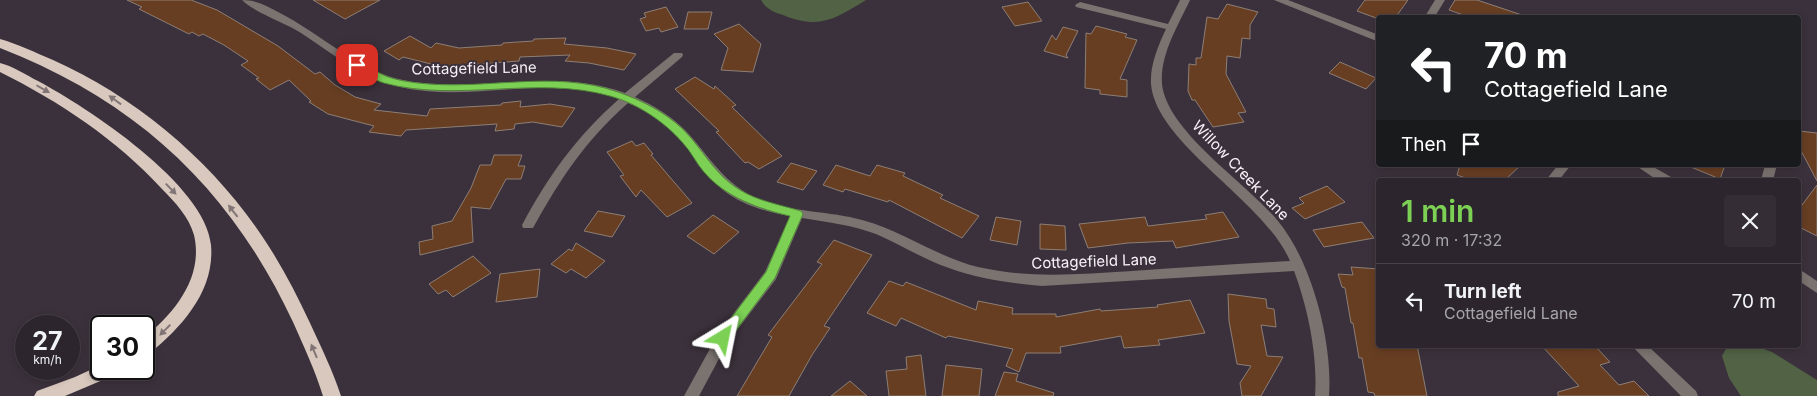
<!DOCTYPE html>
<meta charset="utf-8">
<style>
:root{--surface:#2c252d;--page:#342d35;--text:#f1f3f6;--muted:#a6a5aa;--line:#484249;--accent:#7cd155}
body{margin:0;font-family:Inter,sans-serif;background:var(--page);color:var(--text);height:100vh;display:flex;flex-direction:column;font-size:19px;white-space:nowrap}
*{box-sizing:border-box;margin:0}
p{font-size:16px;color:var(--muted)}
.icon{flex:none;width:28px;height:28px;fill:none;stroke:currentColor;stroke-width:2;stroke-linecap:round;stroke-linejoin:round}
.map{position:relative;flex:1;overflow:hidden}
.side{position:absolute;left:1376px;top:178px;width:425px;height:170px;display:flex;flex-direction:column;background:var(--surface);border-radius:5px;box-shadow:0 2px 8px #0003,0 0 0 1px var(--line)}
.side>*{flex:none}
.guide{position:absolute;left:1376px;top:15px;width:425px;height:152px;border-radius:5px;box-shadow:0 2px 8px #0003,0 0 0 1px var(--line);background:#202124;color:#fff;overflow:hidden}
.speed{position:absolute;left:15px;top:315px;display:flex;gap:10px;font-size:25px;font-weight:700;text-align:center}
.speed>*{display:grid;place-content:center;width:65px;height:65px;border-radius:50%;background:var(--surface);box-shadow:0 2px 8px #0003,0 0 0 1px var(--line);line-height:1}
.speed small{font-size:12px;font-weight:400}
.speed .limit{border:2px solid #111;border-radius:8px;background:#fff;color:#111}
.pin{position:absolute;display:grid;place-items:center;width:42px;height:42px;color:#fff;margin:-21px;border-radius:10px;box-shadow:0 2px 8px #0006}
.me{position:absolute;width:55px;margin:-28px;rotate:35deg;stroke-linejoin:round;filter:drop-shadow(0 0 4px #0008)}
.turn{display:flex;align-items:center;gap:18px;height:105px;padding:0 25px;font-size:22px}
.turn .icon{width:65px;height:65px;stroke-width:2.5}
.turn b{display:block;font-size:35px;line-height:42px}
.then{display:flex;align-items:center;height:48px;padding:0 25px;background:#0003;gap:10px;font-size:19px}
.round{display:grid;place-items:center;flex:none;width:52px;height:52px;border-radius:5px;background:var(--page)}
.head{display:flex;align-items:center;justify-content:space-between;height:85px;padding:0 25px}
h1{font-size:30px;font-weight:600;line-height:38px;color:var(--accent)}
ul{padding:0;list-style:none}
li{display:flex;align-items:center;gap:15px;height:75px;padding:0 25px;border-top:1px solid var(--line)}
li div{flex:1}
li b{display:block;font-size:19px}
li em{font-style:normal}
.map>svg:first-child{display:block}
</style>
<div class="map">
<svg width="1817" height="396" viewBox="0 0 1817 396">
<rect width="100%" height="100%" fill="#3b313c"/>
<path fill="#516245" d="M761 0H866C835 19 819 30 783 15 774 12 766 9 761 0Z
M1728 345H1753L1772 352 1817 380V396H1741L1729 378 1722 356Z"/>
<path fill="#673e22" stroke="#8d7e75" d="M127 0H191L217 10 278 46 315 74 320 72 335 85 355 97 381 104 374 110 427 116 430 109 501 105 502 103 521 101 520 107 550 104 575 108 562 127 533 122 515 124 514 129 495 131 497 124 406 130 401 136 369 132 374 126 328 114 309 102 311 101 289 80 270 90 256 79 259 78 241 65 248 61 224 45 203 34 199 36 192 32 189 34 139 9 142 7Z
M313 0H380L345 19Z
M1365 0H1408L1395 18H1376L1357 11Z
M1455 0H1477L1522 15V18H1472L1449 10Z
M1028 2 1042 21 1015 26 1002 7Z
M1227 4 1258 12 1250 25V39L1242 38 1240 58 1227 56 1226 74 1246 112 1238 113 1244 122 1213 127 1195 100H1192L1188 91 1189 64 1196 65V58H1201L1207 17 1218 19Z
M666 7 678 27 661 32 659 28 646 31 640 19 646 17 644 13Z
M688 12H712L708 29H684Z
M739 24 761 44 753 72 721 70 728 48 714 34Z
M1096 26 1127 34 1125 37 1137 40 1120 79 1127 80V97L1100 94V90L1085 88 1086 33 1091 34Z
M1063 27 1078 31 1066 55 1068 58 1044 51 1052 35 1056 40Z
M410 36 431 48 436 43 459 48 502 45 503 43 533 41 534 39 566 38 564 44 607 48 636 54 624 70 589 63 565 61 570 55 520 57 519 61 443 67 403 57 399 60 384 51Z
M1340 62 1376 78 1366 89 1329 73Z
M695 77 714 89 715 86 736 105 732 107 782 156 759 169 748 162 745 163 716 132 719 131 675 89Z
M1799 131 1817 133V181L1799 147Z
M632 141 636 146 644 143 653 154 651 155 692 203 667 217 641 190 636 197 620 176 624 175 607 152Z
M494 155H522L518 166H525L521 179H506L490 209 471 207 473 242 420 255 419 242 433 239 432 226 452 221 471 188 480 165H491Z
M791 163 817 171 803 190 777 182Z
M836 165 870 176 877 165 905 173 903 176 943 195 940 198 979 216 962 238 889 200 888 202 845 189 843 192 823 185Z
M1460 165H1521L1505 180H1471L1457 175Z
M1686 165H1725L1720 179Z
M1817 185V236L1799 227V209Z
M1327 186 1345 202 1305 219 1292 208 1304 203 1299 198Z
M598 211 625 216 612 237 584 231Z
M1223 212 1239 237 1176 248 1173 241 1128 243 1088 248 1079 224 1145 217 1148 226 1207 219 1205 215Z
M713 215 739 232 714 254 687 236Z
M996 217 1021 221 1017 245 990 240Z
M1362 222 1374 238 1324 247 1313 230Z
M1040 224 1065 226 1066 250 1040 249Z
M834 240 872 255 824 326 830 328 812 355 789 396H737L772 337 768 335 822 264 817 262Z
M576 243 605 261 586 278 571 269 566 273 551 264 569 249 572 251Z
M473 256 491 273 453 297 446 290 438 294 429 284Z
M1351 267 1379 269V345H1417L1427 396H1375L1374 393 1368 392 1362 358H1359L1353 323H1351L1345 288 1342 287 1338 274 1353 275Z
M540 269 537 297 496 302 500 274Z
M889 281 903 286 906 282 976 310 978 301 1013 308 1012 314H1056V317L1100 309 1101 311 1158 307 1157 305 1190 300 1205 333 1158 340 1160 345 1124 348 1121 336 1060 347 1061 353H1026L1019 372 1006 366 1013 349 948 336 946 338 901 318 896 326 867 313Z
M1228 294 1266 299 1267 308 1274 309 1276 327 1261 325 1267 356 1283 357 1261 396H1242L1240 383 1251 366 1237 364 1229 321Z
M1541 345H1586L1589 349 1595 346 1610 362 1600 365 1619 385 1634 381 1649 396H1558V392L1579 386Z
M921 355 926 396H889L886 371 907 369 906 357Z
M946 365 982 369 979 396H942Z
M1004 372 1018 374 1016 381 1054 393 1053 396H995Z
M850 381 867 396H831Z"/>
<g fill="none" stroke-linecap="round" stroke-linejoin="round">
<path fill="#7a736f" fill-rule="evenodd" d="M242 0C257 0 267 6 280 13 319 33 361 72 403 80 476 95 553 66 625 93L674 53H682L683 55 682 57 635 97C653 105 671 116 685 130 708 154 721 180 752 196 785 213 827 210 862 220 903 231 937 257 978 267 1032 279 1078 274 1132 271 1185 267 1238 264 1290 261 1264 200 1156 144 1151 84 1150 65 1158 46 1166 29L1076 7 1075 5 1080 2 1168 24 1180 0H1190C1178 26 1160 54 1162 84 1167 132 1248 184 1278 221 1312 262 1333 343 1329 396H1315C1318 357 1308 308 1294 271L1042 286C1010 283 979 279 949 268 923 259 901 245 876 234 852 225 827 222 802 218L776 279 728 342 699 396H684L718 334 765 272 790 216C766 212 742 205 723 190 707 177 696 159 683 143 669 126 649 112 628 103 584 142 561 178 533 228H523L522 225C549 175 576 137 619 99 548 72 472 104 400 87 362 78 333 54 301 33 286 23 253 12 242 0Z
M1274 0H1288L1379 35V42Z
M1435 0H1445L1434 18H1424Z
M1558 165H1571L1559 180H1546Z
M1635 165H1650L1671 177 1673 180H1657Z
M1765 165H1777L1773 180H1761Z
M1799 269 1817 281V293L1799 281Z
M1631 345H1647L1696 391 1698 396H1681Z"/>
<path fill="#d8c8be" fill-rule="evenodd" d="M0 39C18 44 36 53 53 60 136 97 212 161 262 236 281 264 296 293 310 323 321 347 333 371 341 396H323C315 370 304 347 293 322 230 188 138 102 0 48Z
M0 63C13 66 26 75 38 81 87 107 206 185 211 245 215 290 183 326 150 353L144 355V338C174 313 204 278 194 235 189 217 175 202 162 189 116 139 60 102 0 72Z
M101 365V369H120L117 374 65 396H34L37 391 75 377Z"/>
</g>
<defs><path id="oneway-solid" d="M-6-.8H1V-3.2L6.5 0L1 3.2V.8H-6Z" transform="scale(1.25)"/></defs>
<g fill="#827576">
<use href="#oneway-solid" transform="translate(43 89) rotate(30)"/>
<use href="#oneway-solid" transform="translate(115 100) rotate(-144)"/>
<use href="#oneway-solid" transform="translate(171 189) rotate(46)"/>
<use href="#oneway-solid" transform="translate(233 211) rotate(-128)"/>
<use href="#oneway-solid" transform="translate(165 330) rotate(135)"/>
<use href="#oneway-solid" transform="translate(314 351) rotate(-113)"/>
</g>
<path fill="#7cd155" stroke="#518837" d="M357 62C368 65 377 73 388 77 397 80 409 82 418 83 485 91 553 69 618 92 644 101 673 116 691 138 707 157 718 177 740 190 758 201 781 205 801 211L803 214 775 278 728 341 723 343 719 341 717 338 719 334 766 272 790 216C759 209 725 197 704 172 696 163 691 151 682 142 664 121 636 103 610 96 536 75 458 103 384 83 374 80 363 73 354 68L352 65Z"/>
<g text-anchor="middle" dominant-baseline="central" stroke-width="4" stroke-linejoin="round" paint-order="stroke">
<g font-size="15" fill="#f7f1f8" stroke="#3b313c">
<text transform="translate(474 68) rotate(-1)">Cottagefield Lane</text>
<text transform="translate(1241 170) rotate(46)">Willow Creek Lane</text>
<text transform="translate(1094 261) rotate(-2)">Cottagefield Lane</text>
</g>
</g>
</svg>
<div class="speed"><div>27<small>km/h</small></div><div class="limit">30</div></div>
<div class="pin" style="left:357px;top:65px;background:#d93025"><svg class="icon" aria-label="arrive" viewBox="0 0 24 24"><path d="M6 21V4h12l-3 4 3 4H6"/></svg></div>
<svg class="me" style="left:723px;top:338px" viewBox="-20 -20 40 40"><path d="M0-17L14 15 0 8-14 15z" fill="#7cd155" stroke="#fff" stroke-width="4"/></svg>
<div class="guide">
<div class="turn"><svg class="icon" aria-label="left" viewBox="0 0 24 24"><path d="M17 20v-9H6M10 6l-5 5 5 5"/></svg><div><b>70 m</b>Cottagefield Lane</div></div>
<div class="then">Then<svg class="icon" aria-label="arrive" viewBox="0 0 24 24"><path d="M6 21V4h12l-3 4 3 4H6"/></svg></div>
</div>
<section class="side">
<div class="head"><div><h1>1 min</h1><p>320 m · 17:32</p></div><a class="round"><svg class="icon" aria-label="close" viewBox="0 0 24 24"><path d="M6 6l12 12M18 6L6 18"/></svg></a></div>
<ul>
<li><svg class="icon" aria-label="left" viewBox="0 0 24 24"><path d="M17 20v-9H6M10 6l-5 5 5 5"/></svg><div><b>Turn left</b><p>Cottagefield Lane</p></div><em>70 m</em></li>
</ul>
</section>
</div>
